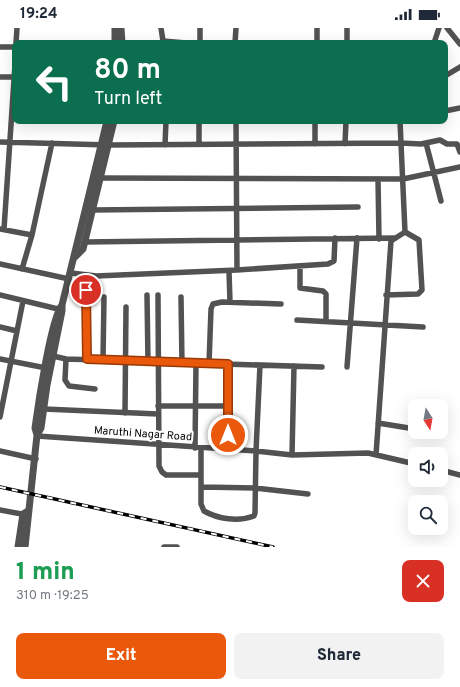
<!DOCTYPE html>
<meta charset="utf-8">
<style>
:root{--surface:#fff;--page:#f2f2f3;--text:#1f2937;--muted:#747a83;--accent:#ea580c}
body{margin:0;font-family:Overpass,sans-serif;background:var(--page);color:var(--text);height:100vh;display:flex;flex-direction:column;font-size:15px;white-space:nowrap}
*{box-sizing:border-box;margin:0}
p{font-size:13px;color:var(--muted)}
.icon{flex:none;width:22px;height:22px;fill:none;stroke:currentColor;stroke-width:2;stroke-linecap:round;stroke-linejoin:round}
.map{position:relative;height:519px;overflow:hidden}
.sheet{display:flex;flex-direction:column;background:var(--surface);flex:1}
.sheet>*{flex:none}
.banner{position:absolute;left:12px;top:12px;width:436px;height:84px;border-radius:8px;box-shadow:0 4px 16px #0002;background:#0b6e4f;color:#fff;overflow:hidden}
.needle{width:26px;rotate:169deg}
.tools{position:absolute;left:408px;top:371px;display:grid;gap:8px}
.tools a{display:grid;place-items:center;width:40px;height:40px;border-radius:8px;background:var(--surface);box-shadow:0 4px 16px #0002;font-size:20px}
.pin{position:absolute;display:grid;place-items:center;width:34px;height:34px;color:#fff;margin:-17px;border:2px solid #fff;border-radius:50%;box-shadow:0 1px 4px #0007}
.me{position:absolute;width:44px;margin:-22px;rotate:0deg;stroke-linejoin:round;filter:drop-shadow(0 0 3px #0008)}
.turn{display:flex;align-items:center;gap:14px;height:84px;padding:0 16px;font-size:18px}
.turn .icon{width:52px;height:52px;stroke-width:2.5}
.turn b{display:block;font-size:28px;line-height:34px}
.round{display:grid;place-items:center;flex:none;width:42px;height:42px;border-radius:8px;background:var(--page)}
.head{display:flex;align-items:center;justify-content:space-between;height:68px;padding:0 16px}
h1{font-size:24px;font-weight:800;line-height:30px;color:#1e9e55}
.primary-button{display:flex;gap:8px;margin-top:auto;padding:8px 16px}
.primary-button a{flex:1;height:46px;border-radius:8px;background:var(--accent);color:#fff;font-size:16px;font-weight:800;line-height:46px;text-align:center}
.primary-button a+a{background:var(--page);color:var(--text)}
.status{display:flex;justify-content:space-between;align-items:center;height:28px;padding:0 20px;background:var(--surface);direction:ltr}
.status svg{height:11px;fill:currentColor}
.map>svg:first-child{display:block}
</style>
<div class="status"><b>19:24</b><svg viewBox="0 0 49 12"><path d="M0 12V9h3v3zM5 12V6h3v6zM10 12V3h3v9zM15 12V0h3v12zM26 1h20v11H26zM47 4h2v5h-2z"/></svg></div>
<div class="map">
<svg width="460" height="519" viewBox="0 0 460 519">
<rect width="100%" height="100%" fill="#fff"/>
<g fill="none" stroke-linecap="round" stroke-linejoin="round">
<path stroke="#525252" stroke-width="5.5" d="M161 0 163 13 186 15
M447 0 460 16
M16 15 17 0
M200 15V0
M235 15 236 0
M317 15V0
M347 15V0
M434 15 439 0
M0 19H15
M445 48 460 39
M0 49H15
M445 83 460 80
M236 93 237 242
M0 114 109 117 401 115 421 116 440 112 447 116H457L460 124
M426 115 441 173
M199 116V93
M315 116V93
M345 116 346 93
M165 117 166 93
M100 150 403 151 460 139
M378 151 379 211
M92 182 358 179
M0 201 32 207
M4 201 15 37
M85 214 394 210
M0 236 69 251
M300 238V260L323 263 326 266V293
M22 241 32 207 52 115
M229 243 230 274
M71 245 96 248 237 242 328 236 334 233 335 210
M86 248 87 331
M0 267 58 281
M147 267 148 334
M158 267 159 438 162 444 166 447H201
M386 267 418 266 422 262 419 212 405 204
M181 269 182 336
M297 292 423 299
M0 299 17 303
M53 328 66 331 322 339
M0 331 46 340
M66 331 65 352 69 358 95 361
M103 332 104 269
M209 336 211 281 213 276 222 274 281 276
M347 339 357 210
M158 378H228
M44 381 158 386
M125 385 126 279
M0 389 23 273
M378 395 415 401
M438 404 441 405
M37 408 256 423 292 427 368 425 415 436
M195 420 196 336
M201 420V476L204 483C218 491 238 494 254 488L255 485 256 423 260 337
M228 421V336
M0 423 36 431
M292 427 294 338
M376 427 391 213 405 204 400 93
M441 442 460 447
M201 459 255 460 308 466
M0 482 27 487
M164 519H177"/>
<path stroke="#525252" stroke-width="7" d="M115 0V15
M121 0 122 15
M74 230 83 221 114 93
M37 407 35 400C38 378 51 290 62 277
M18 519 23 486 28 483
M25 519 37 407 41 400 47 357 62 283V277L107 93"/>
<g stroke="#000" stroke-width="3.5">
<path id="rail" d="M0 459 273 519"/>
</g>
<use href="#rail" stroke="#fff" stroke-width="2" stroke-dasharray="6" stroke-linecap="butt"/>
</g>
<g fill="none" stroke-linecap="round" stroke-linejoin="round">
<g stroke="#983908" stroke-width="10">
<path id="route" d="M86 262 87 331 228 336V407"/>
</g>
<use href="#route" stroke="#ea580c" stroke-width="7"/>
</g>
<g text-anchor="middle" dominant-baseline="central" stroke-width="4" stroke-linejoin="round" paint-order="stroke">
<g font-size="11" fill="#000" stroke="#fff">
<text transform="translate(143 406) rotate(4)">Maruthi Nagar Road</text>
</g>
</g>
</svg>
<div class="tools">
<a><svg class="needle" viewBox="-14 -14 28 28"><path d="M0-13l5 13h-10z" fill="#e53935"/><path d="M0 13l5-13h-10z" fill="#747a83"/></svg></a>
<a><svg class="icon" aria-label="sound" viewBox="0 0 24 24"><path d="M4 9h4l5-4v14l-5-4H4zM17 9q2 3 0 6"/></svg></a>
<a><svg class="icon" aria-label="search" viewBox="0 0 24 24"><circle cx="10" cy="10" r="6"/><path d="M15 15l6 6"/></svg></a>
</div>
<div class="pin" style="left:86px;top:262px;background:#d93025"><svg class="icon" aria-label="arrive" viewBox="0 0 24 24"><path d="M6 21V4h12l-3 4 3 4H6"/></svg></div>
<svg class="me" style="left:228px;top:407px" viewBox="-20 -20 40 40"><circle r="17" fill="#ea580c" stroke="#fff" stroke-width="3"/><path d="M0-11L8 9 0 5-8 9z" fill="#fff"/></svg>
<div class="banner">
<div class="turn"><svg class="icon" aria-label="left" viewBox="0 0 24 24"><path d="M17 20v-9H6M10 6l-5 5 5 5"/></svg><div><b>80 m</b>Turn left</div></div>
</div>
</div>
<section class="sheet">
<div class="head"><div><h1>1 min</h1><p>310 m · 19:25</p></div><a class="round" style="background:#d93025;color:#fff"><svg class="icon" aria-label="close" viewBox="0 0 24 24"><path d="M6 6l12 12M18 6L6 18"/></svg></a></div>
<div class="primary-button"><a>Exit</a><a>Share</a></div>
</section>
